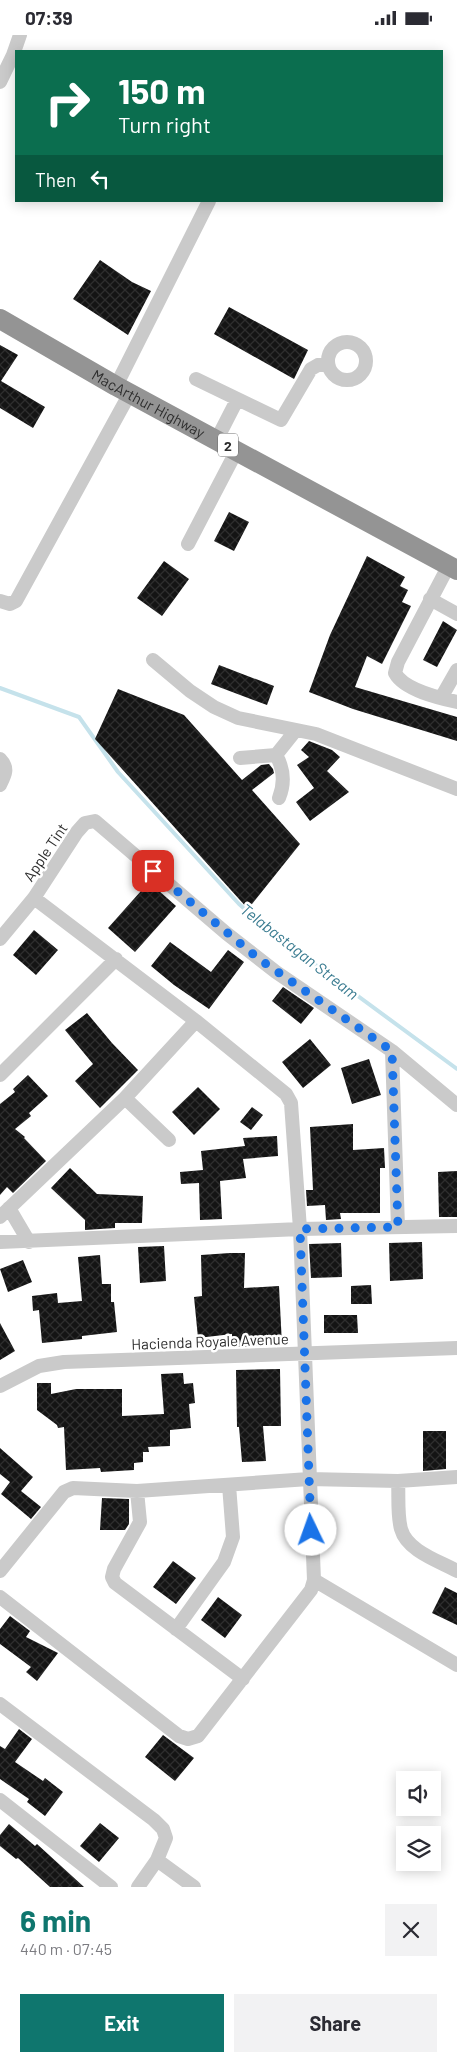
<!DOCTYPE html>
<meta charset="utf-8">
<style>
:root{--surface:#fff;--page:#f2f2f3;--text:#2b2b33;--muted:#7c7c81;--accent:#0f766e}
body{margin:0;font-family:Barlow,sans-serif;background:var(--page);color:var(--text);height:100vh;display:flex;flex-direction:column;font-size:19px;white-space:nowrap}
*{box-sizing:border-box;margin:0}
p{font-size:16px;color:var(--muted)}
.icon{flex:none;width:28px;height:28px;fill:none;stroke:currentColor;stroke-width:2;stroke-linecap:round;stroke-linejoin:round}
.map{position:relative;height:1852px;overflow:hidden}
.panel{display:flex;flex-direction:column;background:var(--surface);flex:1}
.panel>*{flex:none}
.banner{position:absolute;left:15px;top:15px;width:428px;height:152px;border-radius:0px;box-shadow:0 2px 12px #0003;background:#0b6e4f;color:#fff;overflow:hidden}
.buttons{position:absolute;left:396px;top:1736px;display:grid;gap:10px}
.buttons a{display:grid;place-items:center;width:45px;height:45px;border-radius:0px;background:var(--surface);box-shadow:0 2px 12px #0003;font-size:25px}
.pin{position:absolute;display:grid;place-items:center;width:42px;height:42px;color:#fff;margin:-21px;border-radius:10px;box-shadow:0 2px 8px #0006}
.me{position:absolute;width:55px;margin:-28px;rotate:357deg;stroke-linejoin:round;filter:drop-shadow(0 0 4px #0008)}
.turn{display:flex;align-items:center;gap:18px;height:105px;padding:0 20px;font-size:22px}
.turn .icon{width:65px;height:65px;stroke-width:2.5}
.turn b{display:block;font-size:35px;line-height:42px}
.then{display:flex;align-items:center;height:48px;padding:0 20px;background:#0003;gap:10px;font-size:19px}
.round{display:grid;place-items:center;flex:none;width:52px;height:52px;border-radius:0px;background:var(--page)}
.overview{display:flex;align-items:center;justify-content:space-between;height:85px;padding:0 20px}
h1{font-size:30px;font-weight:700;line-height:38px;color:var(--accent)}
.cta{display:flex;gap:10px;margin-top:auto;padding:10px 20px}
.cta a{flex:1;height:58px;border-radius:0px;background:var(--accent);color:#fff;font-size:20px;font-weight:700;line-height:58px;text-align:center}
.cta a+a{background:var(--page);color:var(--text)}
.status{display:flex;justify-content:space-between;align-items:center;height:35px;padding:0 25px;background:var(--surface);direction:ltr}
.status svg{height:14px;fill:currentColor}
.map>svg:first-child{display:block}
</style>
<div class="status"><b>07:39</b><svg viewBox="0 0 49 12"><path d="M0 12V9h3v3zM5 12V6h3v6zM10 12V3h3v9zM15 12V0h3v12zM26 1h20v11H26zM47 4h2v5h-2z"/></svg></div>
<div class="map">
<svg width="457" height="1852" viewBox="0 0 457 1852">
<defs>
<pattern id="building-cross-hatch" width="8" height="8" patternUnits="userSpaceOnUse" patternTransform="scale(1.25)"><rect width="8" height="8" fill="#141414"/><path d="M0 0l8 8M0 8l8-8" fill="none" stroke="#2e2e2e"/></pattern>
</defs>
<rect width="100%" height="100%" fill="#fff"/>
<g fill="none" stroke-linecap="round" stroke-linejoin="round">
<path stroke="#c5e2eb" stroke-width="4" d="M0 653 79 682 118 737 239 869 271 897 457 1034"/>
</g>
<path fill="url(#building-cross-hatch)" d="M100 225 132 247 151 256 128 300 73 264Z
M229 272 308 315 294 344 214 299Z
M0 310 18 320 1 346 45 372 33 393 0 373Z
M229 477 249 487 234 516 214 506Z
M367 521 405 542 400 551 408 555 402 567 411 571 382 629 367 621 355 652 457 682V706L353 674 309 657 330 600Z
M164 526 189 544 162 581 137 563Z
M443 586 457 595 437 632 423 625Z
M219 630 274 651 267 670 211 649Z
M118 654 184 680 242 745 261 730 269 729 273 734 274 738 252 755 300 809 248 874 95 704Z
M309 706 332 715 340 722 327 736 349 757 310 786 296 767 314 753 297 730 309 722 301 715Z
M149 847 176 871 135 917 108 893Z
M34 895 58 915 36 940 13 920Z
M170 907 211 937 228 915 244 927 209 974 174 950 151 931Z
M283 952 314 973 301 989 272 966Z
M87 978 112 1008 138 1035 100 1073 75 1046 93 1029 65 995Z
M310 1004 331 1030 303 1053 282 1027Z
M369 1024 381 1060 352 1069 341 1033Z
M28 1040 48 1061 29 1078 31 1081 15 1094 25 1102 24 1103 46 1126 13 1158 7 1152 0 1160V1069L15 1057 13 1054Z
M198 1052 220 1074 194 1100 172 1077Z
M252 1072 263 1080 251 1095 240 1087Z
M353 1089V1115L384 1113 385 1133H380V1178H340L341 1184 326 1185 325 1170 307 1171 306 1155H313L310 1092Z
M277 1101 278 1121 243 1124 246 1143 220 1146 222 1184 200 1185 199 1148 181 1149 180 1137 203 1135 201 1116 245 1111 243 1103Z
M70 1133 97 1159 143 1161 142 1188H115V1193L85 1195V1185L51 1153Z
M457 1136V1182H439L438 1137Z
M422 1207 423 1244 390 1246 389 1208Z
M341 1208 342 1242 311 1243 309 1209Z
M164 1211 166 1246 140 1248 138 1212Z
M230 1218H245L244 1253 279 1251 282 1310 232 1312V1299L198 1303 194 1262 202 1261 201 1220Z
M100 1220 102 1249H111V1267H114L117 1297 82 1301V1304L42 1308 39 1275 33 1276 32 1261 57 1258 58 1268 82 1266 78 1222Z
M23 1225 32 1247 8 1257 0 1234Z
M371 1250 372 1269H351V1251Z
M324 1280H357L358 1298H324Z
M0 1288 15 1316 0 1325Z
M280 1334 281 1391H263L266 1426 242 1427 239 1392H237L236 1335Z
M183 1338 184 1349 193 1348 195 1368 189 1369 191 1393 170 1395V1411L148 1412 149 1417H143V1427L134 1428V1435L101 1437 100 1433 66 1435 64 1392 58 1393 57 1390 37 1375V1348H51V1359L76 1354H122V1381L164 1379 161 1339Z
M423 1396H446V1434L423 1436Z
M0 1413 33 1442 21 1456 41 1472 31 1484 1 1459 10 1447 0 1439Z
M102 1463 129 1464V1489L125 1495H100Z
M173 1526 196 1543 176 1569 153 1552Z
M445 1552 457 1558V1590L432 1578Z
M218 1562 242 1580 225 1603 201 1585Z
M10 1581 30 1596 26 1602 58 1618 37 1646 26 1637 31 1632 0 1609V1594Z
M19 1694 32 1704 15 1727 43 1746 45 1743 63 1757 45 1781 27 1767 29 1764 0 1744V1711L5 1714Z
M163 1700 194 1723 175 1746 145 1722Z
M100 1788 119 1803 99 1827 80 1811Z
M9 1789 35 1811 37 1809 84 1852H50L18 1823 16 1824 0 1811V1800Z"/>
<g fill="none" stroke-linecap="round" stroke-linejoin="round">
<path stroke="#cacaca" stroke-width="14" d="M0 47 13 20 20 0
M328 326a19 19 0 1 1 38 0a19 19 0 1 1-38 0Z
M196 344 281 385 311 334 318 330 327 329
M116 351 209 166
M217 404 237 365
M188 509 237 415
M449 530 398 627 395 638C404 655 439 663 457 667
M430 564 457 579
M0 566 10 569 16 566 130 358
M153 625 190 656 214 672 238 683 316 699 457 754
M441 663 457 635
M276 720C284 734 285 748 279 763
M240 723 276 720 296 695
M0 724C9 733 5 740 0 750
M0 904 34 863 77 797 85 788 95 786 226 898 276 937 392 1016 457 1070
M392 1016 398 1192
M0 1040 116 924
M125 1063 169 1105
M9 1173 29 1207
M0 1182 125 1063 196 986
M0 1207 300 1194 457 1191
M0 1351 39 1331 64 1327 457 1313
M398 1446C399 1462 397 1479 401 1494 407 1516 439 1526 457 1536
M137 1456 140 1487 114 1534 112 1542 115 1548 243 1644
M0 1536 64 1457 73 1453 137 1456 309 1444 398 1446 457 1442
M314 1545 457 1630
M0 1562 179 1701 188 1704 198 1701 311 1555 314 1545 300 1194 291 1068 286 1059 196 986 34 863
M176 1594 224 1527 233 1502 229 1450
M0 1669 154 1785 163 1794 166 1803 157 1825 138 1852
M0 1765 111 1852
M157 1825 194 1852"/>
<path stroke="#949494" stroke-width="20" id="s1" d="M0 284 116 351 457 535"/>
</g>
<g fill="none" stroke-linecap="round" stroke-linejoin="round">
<path stroke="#1a73e8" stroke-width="9" stroke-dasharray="0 16.2" d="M153 836 259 924 392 1016 398 1192 300 1194 311 1495"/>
</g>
<g text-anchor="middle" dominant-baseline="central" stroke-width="5" stroke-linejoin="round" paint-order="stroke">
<rect fill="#fff" stroke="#6c6c6c" stroke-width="1" x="218" y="398.5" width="20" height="23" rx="4"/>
<g font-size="14" font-weight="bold" fill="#2d2d2d">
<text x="228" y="410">2</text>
</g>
<g font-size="15" fill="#2d2d2d" stroke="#fff">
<text stroke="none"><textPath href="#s1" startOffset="171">MacArthur Highway</textPath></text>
<text transform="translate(45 817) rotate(-56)">Apple Tint</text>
<text transform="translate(210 1306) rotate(-2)">Hacienda Royale Avenue</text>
</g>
<g font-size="16" font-style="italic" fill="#397b90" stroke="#fff">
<text transform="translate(300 916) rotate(38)">Telabastagan Stream</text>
</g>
</g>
</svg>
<div class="buttons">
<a><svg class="icon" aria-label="sound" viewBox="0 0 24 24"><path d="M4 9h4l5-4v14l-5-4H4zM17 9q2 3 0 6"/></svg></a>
<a><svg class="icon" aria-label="layers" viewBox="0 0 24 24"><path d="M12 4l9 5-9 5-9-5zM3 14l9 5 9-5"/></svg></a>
</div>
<div class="pin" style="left:153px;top:836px;background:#d93025"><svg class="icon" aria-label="arrive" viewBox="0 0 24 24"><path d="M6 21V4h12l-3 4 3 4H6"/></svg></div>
<svg class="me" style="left:311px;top:1495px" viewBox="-20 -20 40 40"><circle r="19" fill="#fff"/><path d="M0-13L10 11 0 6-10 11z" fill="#1a73e8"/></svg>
<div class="banner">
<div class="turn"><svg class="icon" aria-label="right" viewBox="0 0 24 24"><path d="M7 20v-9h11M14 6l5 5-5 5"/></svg><div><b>150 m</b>Turn right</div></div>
<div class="then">Then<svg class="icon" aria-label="left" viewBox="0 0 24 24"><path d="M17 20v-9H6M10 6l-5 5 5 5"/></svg></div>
</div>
</div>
<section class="panel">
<div class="overview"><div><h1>6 min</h1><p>440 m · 07:45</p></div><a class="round"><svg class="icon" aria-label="close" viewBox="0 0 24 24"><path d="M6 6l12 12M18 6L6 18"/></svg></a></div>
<div class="cta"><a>Exit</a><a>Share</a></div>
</section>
